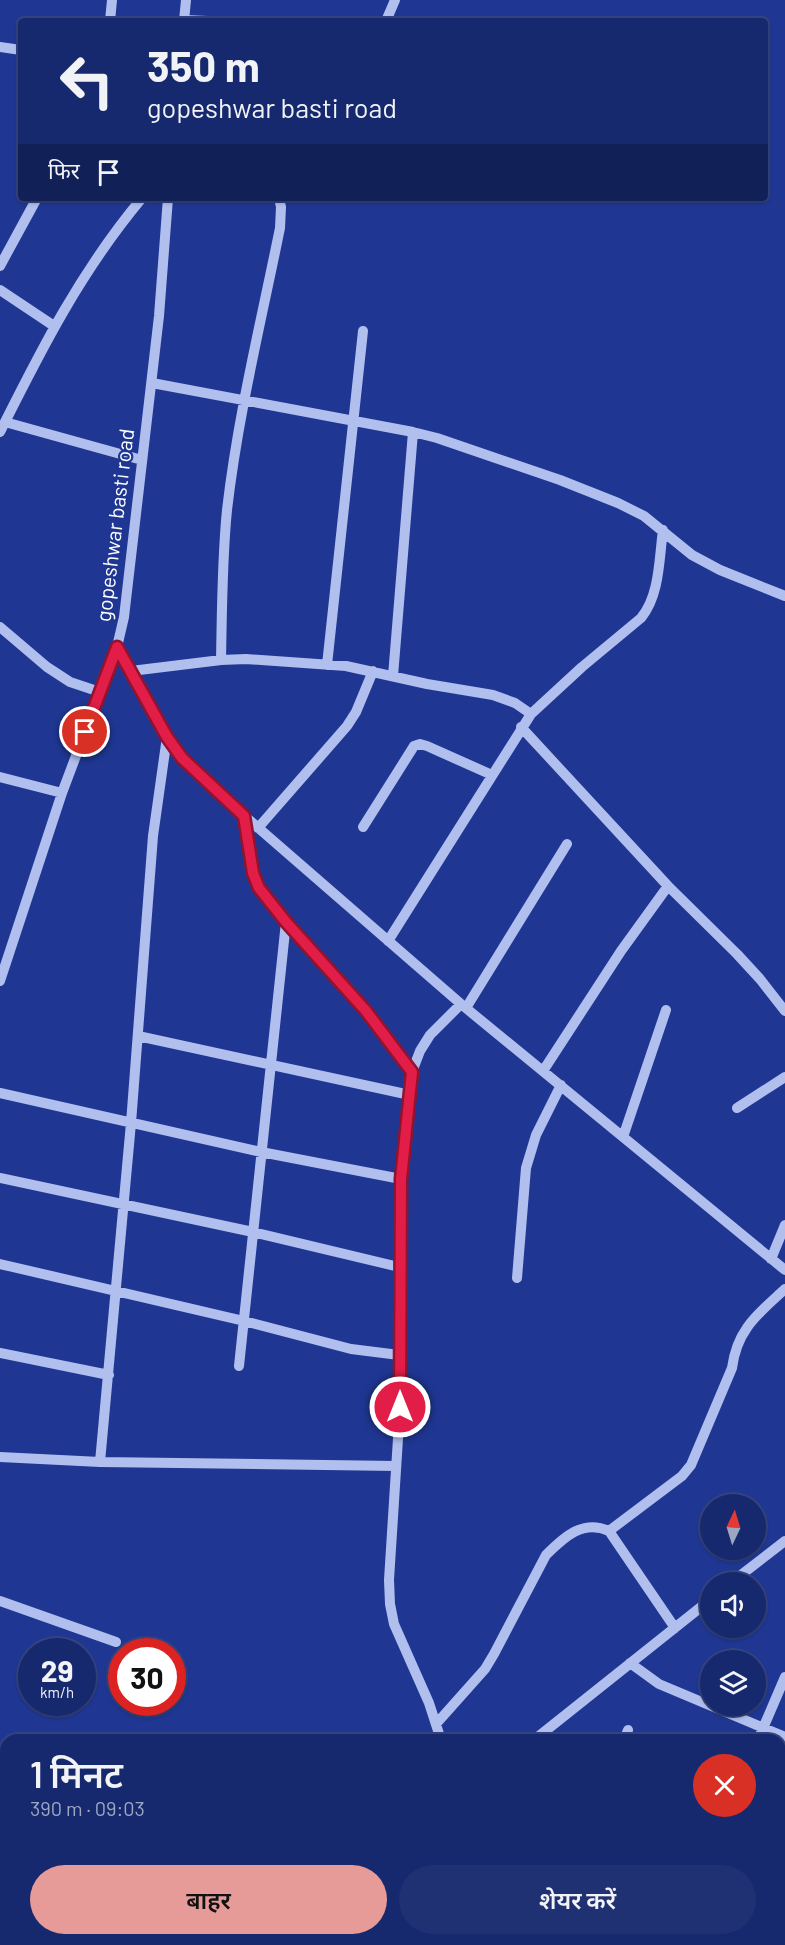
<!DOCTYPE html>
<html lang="hi">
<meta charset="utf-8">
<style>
:root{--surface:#17296e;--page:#203173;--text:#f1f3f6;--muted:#9ea6c2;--line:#364581;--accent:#e69b98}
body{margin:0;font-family:Barlow,"Noto Sans Devanagari",sans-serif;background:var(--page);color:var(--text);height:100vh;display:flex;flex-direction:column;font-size:22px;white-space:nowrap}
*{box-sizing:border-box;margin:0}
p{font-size:20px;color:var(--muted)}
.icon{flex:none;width:33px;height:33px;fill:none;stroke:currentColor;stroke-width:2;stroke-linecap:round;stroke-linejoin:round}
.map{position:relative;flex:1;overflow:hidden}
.sheet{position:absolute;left:0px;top:1734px;width:786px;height:212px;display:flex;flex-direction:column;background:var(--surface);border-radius:18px 18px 0 0;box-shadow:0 2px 4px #0004,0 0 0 2px var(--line)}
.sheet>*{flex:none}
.hud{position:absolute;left:18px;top:18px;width:750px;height:183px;border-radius:6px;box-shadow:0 2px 4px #0004,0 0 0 2px var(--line);background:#17296e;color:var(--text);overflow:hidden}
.needle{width:39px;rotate:4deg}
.fabs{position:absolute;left:700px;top:1494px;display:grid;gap:12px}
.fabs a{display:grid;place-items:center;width:66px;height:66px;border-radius:50%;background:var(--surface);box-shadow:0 2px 4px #0004,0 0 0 2px var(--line);font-size:30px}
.speed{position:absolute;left:18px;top:1638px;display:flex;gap:12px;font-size:30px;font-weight:700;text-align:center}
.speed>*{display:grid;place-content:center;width:78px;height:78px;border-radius:50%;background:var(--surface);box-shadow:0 2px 4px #0004,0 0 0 2px var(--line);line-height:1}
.speed small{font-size:15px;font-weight:400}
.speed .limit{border:9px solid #d22;background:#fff;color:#111}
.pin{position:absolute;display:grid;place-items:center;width:51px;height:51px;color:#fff;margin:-26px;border:3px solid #fff;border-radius:50%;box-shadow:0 2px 6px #0007}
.me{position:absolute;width:66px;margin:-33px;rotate:0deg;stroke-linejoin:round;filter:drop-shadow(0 0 4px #0008)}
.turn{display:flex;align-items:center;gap:21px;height:126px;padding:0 30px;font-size:27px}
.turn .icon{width:78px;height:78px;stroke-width:2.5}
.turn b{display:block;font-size:42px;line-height:51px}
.then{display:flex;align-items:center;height:57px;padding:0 30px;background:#0003;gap:12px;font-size:22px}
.round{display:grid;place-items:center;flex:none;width:63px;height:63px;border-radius:32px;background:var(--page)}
.head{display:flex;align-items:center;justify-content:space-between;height:102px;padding:0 30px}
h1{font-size:36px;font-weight:600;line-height:45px}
.action{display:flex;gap:12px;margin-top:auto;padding:12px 30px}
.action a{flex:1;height:69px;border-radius:36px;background:var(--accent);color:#111;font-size:24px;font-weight:600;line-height:69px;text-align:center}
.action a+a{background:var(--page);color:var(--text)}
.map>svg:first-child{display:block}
</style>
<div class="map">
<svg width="785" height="1945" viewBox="0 0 785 1945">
<rect width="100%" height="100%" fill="#1f3793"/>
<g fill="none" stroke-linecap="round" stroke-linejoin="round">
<path stroke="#b1bfee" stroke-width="10" d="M184 20 208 21
M110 21 112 0
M184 21 186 0
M386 21 395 0
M0 47 21 50
M0 266 37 198
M0 290 54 326
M152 383 413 432 437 438 560 480 618 503 644 516 692 555 720 570 785 596
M5 422 142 460
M0 432C42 348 81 271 142 198
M0 627 47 667 70 682 100 692
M117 647C143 695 164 739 202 779L461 1004 785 1270
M221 660C222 610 222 560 227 510 238 415 261 322 280 228L281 207 279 198
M327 665 363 331
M131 671 221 660 246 659 346 666 427 684 493 695 515 703 531 714
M393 676 413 432
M521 727 668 886 737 954 760 979 785 1011
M0 777 62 793
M244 816 253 873 259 888 286 922 366 1012 412 1072
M363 827 414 746 420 744 427 746 492 775
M258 828 347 726 356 712 373 671
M388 941 531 714 582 667 641 618C660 595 659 559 663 530
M0 981 62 793 117 647 124 617 159 316 168 198
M466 1008 567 844
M138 1036 410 1095
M543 1071 621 951 668 886
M0 1093 261 1152 401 1179
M737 1108 785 1077
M623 1137 666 1010
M0 1178 253 1232 399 1267
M771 1259 785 1225
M0 1264 244 1321 351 1349 399 1355
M517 1278 526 1168 536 1135 561 1085
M0 1353 109 1375
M239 1366 286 922
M0 1457 100 1462 396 1466
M100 1462 131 1123 153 836 167 737
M609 1531 682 1476 691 1465 732 1368C737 1329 758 1314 785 1289
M732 1582 785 1541
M0 1601 116 1642
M630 1663 659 1684 785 1737
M436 1724 485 1669 494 1654 546 1555C564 1537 583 1519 609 1531L675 1628
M137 1740H143
M441 1740 429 1703 394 1624 390 1604 389 1580 400 1407 401 1179 412 1072 420 1051 430 1035 461 1004
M534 1740 711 1599
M624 1740 628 1730
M758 1740 785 1677
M780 1928 785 1930
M423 1940 439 1945
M41 1943V1940
M273 1945 280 1940
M296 1945V1940
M411 1945V1940
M685 1945 686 1940"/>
</g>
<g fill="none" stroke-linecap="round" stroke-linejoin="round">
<g stroke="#92132f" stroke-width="15">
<path id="route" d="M85 732 117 647 167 737 182 758 244 816 253 873 259 888 286 922 366 1011 412 1072 401 1179 400 1407"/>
</g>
<use href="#route" stroke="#e11d48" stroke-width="10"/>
</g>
<g text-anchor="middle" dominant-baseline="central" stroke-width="4.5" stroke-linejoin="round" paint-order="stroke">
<g font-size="21" fill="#fff" stroke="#1f3793">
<text transform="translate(114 525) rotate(-83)">gopeshwar basti road</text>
</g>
</g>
</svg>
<div class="fabs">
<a><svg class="needle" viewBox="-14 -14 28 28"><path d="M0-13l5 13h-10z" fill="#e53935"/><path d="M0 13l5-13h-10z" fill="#9ea6c2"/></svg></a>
<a><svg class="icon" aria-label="sound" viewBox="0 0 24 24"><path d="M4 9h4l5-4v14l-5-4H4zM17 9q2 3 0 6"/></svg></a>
<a><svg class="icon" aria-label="layers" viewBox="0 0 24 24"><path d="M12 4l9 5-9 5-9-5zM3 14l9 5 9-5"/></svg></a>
</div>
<div class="speed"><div>29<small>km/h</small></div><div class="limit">30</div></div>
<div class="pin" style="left:85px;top:732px;background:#d93025"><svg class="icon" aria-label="arrive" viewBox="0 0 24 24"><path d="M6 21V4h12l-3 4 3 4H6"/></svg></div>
<svg class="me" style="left:400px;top:1407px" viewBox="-20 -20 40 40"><circle r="17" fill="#e11d48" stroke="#fff" stroke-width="3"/><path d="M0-11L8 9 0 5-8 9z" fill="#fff"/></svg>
<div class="hud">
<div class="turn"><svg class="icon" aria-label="left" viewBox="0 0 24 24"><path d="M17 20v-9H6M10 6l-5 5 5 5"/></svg><div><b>350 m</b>gopeshwar basti road</div></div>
<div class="then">फिर<svg class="icon" aria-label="arrive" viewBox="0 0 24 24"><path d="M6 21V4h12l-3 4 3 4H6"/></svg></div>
</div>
<section class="sheet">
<div class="head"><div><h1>1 मिनट</h1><p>390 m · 09:03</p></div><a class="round" style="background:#d93025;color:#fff"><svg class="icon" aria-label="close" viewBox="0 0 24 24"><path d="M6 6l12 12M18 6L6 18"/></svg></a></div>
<div class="action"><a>बाहर</a><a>शेयर करें</a></div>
</section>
</div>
